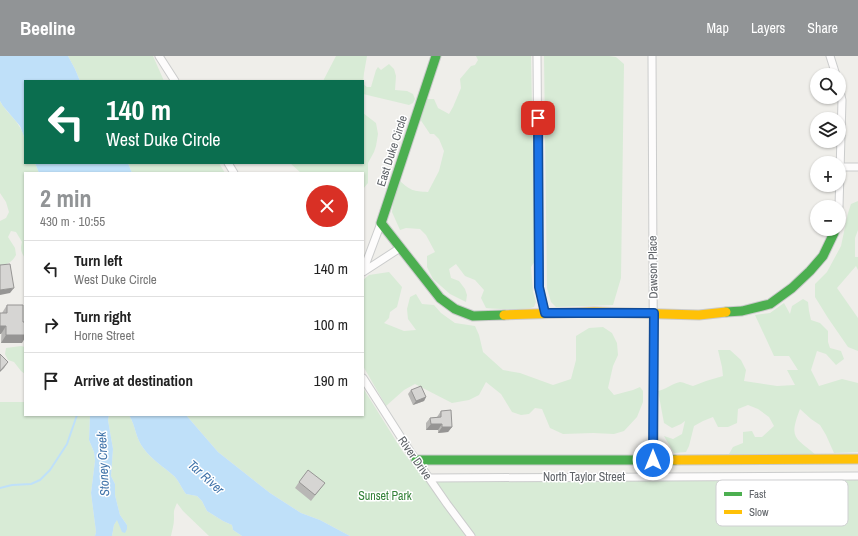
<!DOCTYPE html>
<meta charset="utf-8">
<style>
:root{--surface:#fff;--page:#f2f2f2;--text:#222;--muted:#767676;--line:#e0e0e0;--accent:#919496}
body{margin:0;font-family:"Archivo Narrow",sans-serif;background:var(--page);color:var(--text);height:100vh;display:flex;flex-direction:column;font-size:15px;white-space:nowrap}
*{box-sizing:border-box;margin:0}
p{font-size:13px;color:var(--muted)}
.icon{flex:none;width:22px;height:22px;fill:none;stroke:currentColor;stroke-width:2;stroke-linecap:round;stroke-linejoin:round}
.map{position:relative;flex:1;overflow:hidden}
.panel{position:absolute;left:24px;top:116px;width:340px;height:244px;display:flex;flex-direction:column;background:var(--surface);border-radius:0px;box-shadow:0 1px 3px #0004}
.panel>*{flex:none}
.top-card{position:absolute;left:24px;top:24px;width:340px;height:84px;border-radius:0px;box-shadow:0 1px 3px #0004;background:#0b6e4f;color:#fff;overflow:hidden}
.controls{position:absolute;left:810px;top:12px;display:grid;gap:8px}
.controls a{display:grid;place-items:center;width:36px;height:36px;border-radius:50%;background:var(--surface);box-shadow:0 1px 3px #0004;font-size:20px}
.pin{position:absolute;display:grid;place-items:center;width:34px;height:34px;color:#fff;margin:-17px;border-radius:8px;box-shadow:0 2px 6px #0006}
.me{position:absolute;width:44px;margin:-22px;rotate:0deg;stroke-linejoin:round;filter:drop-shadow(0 0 3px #0008)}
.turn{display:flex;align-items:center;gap:14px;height:84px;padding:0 16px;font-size:18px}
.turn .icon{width:52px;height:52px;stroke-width:2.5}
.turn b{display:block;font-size:28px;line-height:34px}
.round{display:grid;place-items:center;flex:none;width:42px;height:42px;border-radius:21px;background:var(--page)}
.headline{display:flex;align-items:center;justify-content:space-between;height:68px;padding:0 16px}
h1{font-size:24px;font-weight:700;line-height:30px;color:var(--accent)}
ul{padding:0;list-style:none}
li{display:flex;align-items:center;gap:12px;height:56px;padding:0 16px;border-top:1px solid var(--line)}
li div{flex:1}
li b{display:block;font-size:15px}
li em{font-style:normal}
header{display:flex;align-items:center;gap:24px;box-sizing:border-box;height:56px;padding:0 20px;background:var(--accent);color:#fff}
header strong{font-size:19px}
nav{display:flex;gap:22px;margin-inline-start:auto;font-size:14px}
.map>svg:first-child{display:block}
</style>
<header>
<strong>Beeline</strong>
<nav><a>Map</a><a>Layers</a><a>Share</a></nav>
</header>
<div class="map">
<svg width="858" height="480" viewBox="0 0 858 480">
<rect width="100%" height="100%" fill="#efeeea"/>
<path fill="#d8ebd6" d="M68 0H153L164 25H80L75 13Z
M336 0H367L364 17 363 28 367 31H371L376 14 378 11 381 14 389 8 394 13 396 20 395 34 407 35 413 38 415 43 413 47 409 49C394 45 378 42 363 38V25H323Z
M476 0H531L535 205 531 211 533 236 536 246 534 251C522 255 500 253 486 252L481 242 484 234 475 224 465 220 456 208 449 213 451 222 459 225 465 233 467 239 466 246 450 238 433 223 427 211V200L435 196 426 179 420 173 406 172 400 174 392 156 394 139 400 125C411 135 413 135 428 136L439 115 444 95 439 83 434 78H430L420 63 427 43H434L438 52 449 58 453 51 461 32 460 23 471 10 475 9 478 4Z
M544 0H609L616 1 624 8 621 222 613 249 556 251 551 246 547 232Z
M0 45C5 55 14 61 19 70 27 81 25 94 25 107H35L39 117H25V202C21 196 20 193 22 186L16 176 11 175 8 181 15 192 16 199C12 206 8 208 0 210V165L6 162 9 156 6 146 0 137Z
M363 57 376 67 378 78 376 90 374 96 368 107V127L363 133V117H301L290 107H363Z
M128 107H219L225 117H132Z
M858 145V174L855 182V201H858V214L856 210 837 232 858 262V295L848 291 828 262 815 241V228L827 216 841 190 848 157 851 148Z
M389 216 402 231 397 251 390 256 389 262 384 267 404 275 416 274 408 263 407 253 410 241 416 238 422 248 434 249 441 257 455 267 475 270 479 279 483 296 503 314 520 317 553 329 571 323 576 304V280L589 272 603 271 612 277 617 287 618 299 613 310 608 332 614 339 633 334 640 331 643 335V346L637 361 624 375 614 378 593 377 563 378 550 372 542 353 535 352 529 358 521 359 512 356 501 338 486 326 479 339 469 344 452 347 415 328 404 334 386 350 363 310V224L369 219Z
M803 243 808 246 809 255 811 264 820 267 828 275V286L830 292 841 295 844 303 836 309 826 298 817 295 811 314 819 330 842 323 858 327V396L834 397 826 379 820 369 811 363 800 353C789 382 794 381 816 399L729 398 733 391 743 387V376L752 375 755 381H762L774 370 769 361 758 353 748 349 738 353 737 367 728 371H718L713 361 703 365 694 370 689 390 686 396 674 397 664 380 673 383 682 378 685 365 681 368 672 372 664 367 658 335C665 334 673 327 680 326 683 326 689 329 693 330L706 325 723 320 722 311 718 294H730L741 304 746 314 744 325 777 330 795 329 787 314H798L789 300H774L755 259 770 257 784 247 790 258 792 250Z
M21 290 25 291V318L21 315 14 306 8 304 5 298 6 292Z
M363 332 403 396 426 425 858 424V480H350L320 464 301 457 270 437 218 396 186 359H363Z
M0 346H25V359H90L89 384 94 396 95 405 91 437 96 476 95 480H0Z
M109 359H129C136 370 135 382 144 393 152 404 164 411 174 420 179 425 182 433 186 438L197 440 202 445 207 455 223 465 232 469 233 474 242 480H209L183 455 177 447C173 456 174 455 174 463 174 469 172 474 171 480H112L114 469 117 463 127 473V469L120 459 115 439V428L111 420 113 393 108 364Z"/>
<path fill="#bfe0f9" d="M0 0H68L75 13 80 25H25V83L20 70 3 50 0 45Z
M35 107H128L132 117H39Z
M90 359H109L108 364 113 393 111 420 115 428V439L120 459 127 469V473L125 477 122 476 117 464 114 469 112 480H95L96 476 91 437 95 405 94 396 89 384Z
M129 359H186L218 396 270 437 301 457 320 464 350 480H242L233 474 232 469 223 465 207 455 202 445 197 440 186 438C182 433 179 425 174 420 164 411 152 404 144 393 135 382 136 370 129 359Z"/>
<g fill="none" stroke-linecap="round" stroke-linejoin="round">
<path stroke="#bfe0f9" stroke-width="2" d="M0 432 12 429 31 428 40 424 50 414 67 388 77 359"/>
<g stroke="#cbcccc" stroke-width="9">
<path id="street" d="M159 0 175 25
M537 0 539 231 545 257
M652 0 654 421
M830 0 836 19
M228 107 234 117
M840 111H858
M839 151 842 44 839 31
M363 215 381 167
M363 216 400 192
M363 322 411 397 429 422 447 448 471 480
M429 422 858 420"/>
</g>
<g stroke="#cacacb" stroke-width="11">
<path id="fast" d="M436 0 381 167 440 242 455 253 473 260 504 259
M726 256 742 255 770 248 792 232 810 215 823 200 834 177 835 173
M416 404H675"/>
</g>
<g stroke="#cacacb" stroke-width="11">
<path id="slow" d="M504 259 594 256 699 259 726 256
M675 404 858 403"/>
</g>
<use href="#street" stroke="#fdfcfc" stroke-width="7"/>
<use href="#fast" stroke="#4caf50" stroke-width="9"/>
<use href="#slow" stroke="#ffc107" stroke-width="9"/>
</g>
<path fill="#b8b7b5" d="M7 249 22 287H1L2 257Z
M411 334 426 341 424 345 413 349 408 338Z
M441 355 452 371 448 376 438 377V374H426V367L430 362 437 361Z
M299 426 325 427 311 445 295 432Z"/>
<path fill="#969594" d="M14 232 10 237 0 239V234Z
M0 270H6L1 278H0Z
M6 279H25V282L22 287H1Z
M8 306 4 312 0 316V315Z
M426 341 424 345 413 349 416 345Z
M431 368H442L438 374H426Z
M442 371H452L448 376 438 377Z"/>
<path fill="#d6d5d3" stroke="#969594" d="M10 208 14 232 0 234V209Z
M7 249H23V266H25V279H6V270H0V257H7Z
M0 298 8 306 0 315Z
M421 330 426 341 416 345 411 334Z
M451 354 452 371H442V368H431L430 362 441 361V355Z
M308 414 325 427 315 439 299 426Z"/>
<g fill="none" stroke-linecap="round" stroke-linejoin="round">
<g stroke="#114b97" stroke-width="10">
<path id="route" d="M538 62 539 231 545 257H654L653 404"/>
</g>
<use href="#route" stroke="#1a73e8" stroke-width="7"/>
</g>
<g text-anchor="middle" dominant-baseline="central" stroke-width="3" stroke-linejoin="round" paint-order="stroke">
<g font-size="12" fill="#5f6368" stroke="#fff">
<text transform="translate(392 95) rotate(-72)">East Duke Circle</text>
<text transform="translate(653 211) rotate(-91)">Dawson Place</text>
<text transform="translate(415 402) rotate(55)">River Drive</text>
<text x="584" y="421">North Taylor Street</text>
</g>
<g font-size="12" fill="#348238" stroke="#fff">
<text x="385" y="440">Sunset Park</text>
</g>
<g font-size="13" font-style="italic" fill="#4174aa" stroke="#fff">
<text transform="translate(103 408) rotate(-93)">Stoney Creek</text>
<text transform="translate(206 421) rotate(42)">Tar River</text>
</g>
</g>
<rect x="716" y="424" width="132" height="46" rx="6" fill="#fff" stroke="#cfd0d2" stroke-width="1"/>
<rect x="724" y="436" width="18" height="4" fill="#4caf50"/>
<rect x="724" y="454" width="18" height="4" fill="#ffc107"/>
<g font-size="11" fill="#5f6368">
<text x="749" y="442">Fast</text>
<text x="749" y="460">Slow</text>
</g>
</svg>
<div class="controls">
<a><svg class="icon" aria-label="search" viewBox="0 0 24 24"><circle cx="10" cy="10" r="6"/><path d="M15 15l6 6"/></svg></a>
<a><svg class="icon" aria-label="layers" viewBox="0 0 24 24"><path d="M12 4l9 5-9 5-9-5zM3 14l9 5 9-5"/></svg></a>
<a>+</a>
<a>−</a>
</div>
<div class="pin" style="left:538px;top:62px;background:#d93025"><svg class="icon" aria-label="arrive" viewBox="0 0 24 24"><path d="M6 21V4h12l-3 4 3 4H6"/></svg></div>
<svg class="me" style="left:653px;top:404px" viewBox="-20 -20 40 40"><circle r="17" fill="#1a73e8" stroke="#fff" stroke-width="3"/><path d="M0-11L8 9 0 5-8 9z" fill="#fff"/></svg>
<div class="top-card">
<div class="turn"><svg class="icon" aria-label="left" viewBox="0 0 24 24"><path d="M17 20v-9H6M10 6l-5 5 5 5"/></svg><div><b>140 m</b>West Duke Circle</div></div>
</div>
<section class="panel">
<div class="headline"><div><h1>2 min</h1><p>430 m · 10:55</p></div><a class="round" style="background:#d93025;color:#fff"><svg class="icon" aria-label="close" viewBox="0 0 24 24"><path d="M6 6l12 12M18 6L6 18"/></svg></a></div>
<ul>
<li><svg class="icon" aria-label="left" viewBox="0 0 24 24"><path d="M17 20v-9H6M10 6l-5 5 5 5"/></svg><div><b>Turn left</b><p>West Duke Circle</p></div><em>140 m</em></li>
<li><svg class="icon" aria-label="right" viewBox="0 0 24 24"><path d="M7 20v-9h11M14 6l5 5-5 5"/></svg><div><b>Turn right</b><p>Horne Street</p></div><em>100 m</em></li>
<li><svg class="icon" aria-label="arrive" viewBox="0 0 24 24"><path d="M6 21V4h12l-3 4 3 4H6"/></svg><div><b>Arrive at destination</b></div><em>190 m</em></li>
</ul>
</section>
</div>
